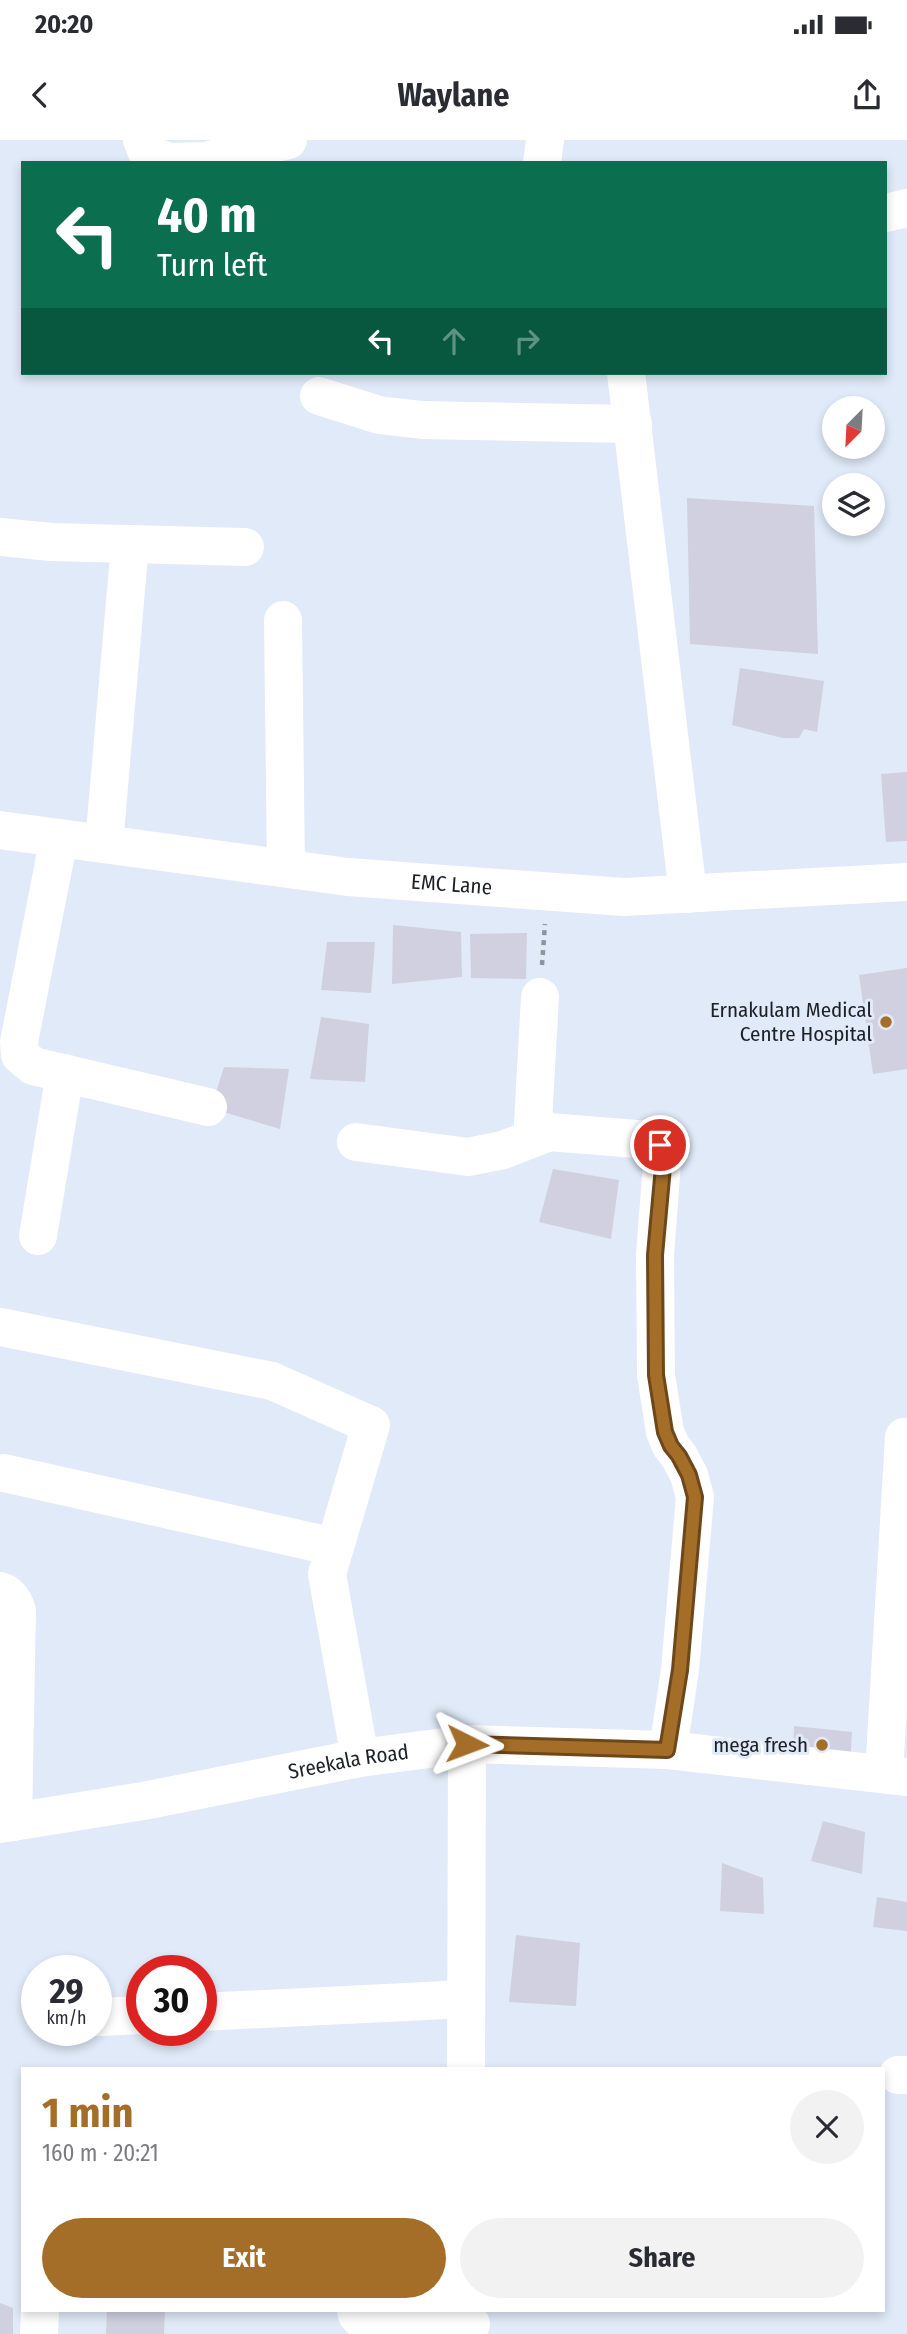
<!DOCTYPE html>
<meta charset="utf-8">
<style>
:root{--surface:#fff;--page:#f2f2f3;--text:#2b2b33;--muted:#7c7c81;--accent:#a46d28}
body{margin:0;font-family:"Fira Sans Condensed",sans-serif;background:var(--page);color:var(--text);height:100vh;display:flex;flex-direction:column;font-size:26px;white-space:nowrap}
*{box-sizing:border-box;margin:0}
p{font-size:23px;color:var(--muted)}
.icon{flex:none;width:38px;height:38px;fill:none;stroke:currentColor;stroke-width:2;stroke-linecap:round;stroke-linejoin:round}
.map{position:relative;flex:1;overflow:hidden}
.side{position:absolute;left:21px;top:1927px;width:864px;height:245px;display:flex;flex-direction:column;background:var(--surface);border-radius:0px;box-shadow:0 4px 10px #0003}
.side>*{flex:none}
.banner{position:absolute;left:21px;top:21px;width:866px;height:214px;border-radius:0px;box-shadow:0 4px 10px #0003;background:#0b6e4f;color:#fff;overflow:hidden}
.needle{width:46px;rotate:204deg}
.tools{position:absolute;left:822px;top:256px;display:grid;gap:14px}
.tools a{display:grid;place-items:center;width:63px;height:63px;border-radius:50%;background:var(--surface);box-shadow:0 4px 10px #0003;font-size:35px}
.speed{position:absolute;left:21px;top:1815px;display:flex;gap:14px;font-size:35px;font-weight:700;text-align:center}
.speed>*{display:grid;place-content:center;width:91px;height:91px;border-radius:50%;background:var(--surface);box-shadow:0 4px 10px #0003;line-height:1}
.speed small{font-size:18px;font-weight:400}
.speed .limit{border:10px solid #d22;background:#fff;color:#111}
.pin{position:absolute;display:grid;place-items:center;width:60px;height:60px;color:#fff;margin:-30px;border:4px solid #fff;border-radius:50%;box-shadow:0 2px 7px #0007}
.me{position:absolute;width:77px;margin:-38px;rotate:93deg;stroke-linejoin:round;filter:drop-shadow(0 0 5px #0008)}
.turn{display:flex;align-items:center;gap:24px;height:147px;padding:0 21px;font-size:32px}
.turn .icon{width:91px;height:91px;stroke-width:2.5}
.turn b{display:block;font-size:49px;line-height:60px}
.lanes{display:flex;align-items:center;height:66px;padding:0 21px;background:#0003;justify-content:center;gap:35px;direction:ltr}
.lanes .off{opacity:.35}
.round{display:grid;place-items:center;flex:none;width:74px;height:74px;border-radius:37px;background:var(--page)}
.headline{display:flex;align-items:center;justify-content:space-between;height:119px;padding:0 21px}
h1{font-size:42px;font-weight:700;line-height:52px;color:var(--accent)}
.action{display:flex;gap:14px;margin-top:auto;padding:14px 21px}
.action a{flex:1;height:80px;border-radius:42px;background:var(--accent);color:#fff;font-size:28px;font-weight:700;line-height:80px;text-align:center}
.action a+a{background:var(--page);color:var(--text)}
.status{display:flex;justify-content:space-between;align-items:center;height:49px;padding:0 35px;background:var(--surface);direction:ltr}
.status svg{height:19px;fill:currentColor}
header{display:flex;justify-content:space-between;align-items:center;height:91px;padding:0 21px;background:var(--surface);font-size:32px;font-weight:700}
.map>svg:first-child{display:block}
</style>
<div class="status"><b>20:20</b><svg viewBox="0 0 49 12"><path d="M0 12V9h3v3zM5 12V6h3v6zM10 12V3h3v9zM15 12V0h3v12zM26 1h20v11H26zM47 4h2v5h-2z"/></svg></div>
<header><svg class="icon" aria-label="back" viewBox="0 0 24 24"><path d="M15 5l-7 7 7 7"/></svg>Waylane<svg class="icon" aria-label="share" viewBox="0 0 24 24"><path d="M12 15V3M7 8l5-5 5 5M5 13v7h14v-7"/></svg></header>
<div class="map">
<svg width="907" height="2194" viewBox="0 0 907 2194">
<rect width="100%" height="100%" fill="#e0eaf8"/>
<path fill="#d1d0e0" d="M687 358 814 366 818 514 690 504Z
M740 528 824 541 817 592 804 589 799 598H783L732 585Z
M907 632V701L886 702 881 634Z
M393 785 461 792 462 837 392 844Z
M527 793 526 839 471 838 470 794Z
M327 802H375L371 853 321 850Z
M907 828V929L873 934 859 835Z
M321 877 369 884 365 942 310 939Z
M224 927 289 929 280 989 220 971 217 949Z
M553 1029 619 1040 611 1099 539 1082Z
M794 1586 852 1592 850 1626 793 1618Z
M823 1681 865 1692 862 1734 811 1721Z
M722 1723 763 1738 764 1774 720 1771Z
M877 1757 907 1762V1791L873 1787Z
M516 1795 580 1803 576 1866 509 1862Z
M0 2163 13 2168V2194H0Z
M107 2170H165L164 2194H106Z"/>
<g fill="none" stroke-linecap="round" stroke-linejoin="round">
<path stroke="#8d949e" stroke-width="4.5" stroke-dasharray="5 5" stroke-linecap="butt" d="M542 825 545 784"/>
<g stroke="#fff" stroke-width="38">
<path d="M142 0 148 15 170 22 206 21 288 0"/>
<path d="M542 23 545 0"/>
<path d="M886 73 907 68"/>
<path d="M626 233 688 754"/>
<path d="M319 256 379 275 422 280 633 284"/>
<path d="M0 397 51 402 245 407"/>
<path d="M283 480 286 728"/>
<path id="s1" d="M0 690 348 737 624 757 907 742"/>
<path d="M59 698 19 902 20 915 33 926 208 967"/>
<path d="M104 704 130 404"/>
<path d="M540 857 533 983 549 992 649 1000 660 1005 663 1010 655 1115 656 1235 665 1292 671 1306 679 1316 689 1335 695 1357 680 1530 668 1610"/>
<path d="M356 1002 468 1017 503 1010 549 992"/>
<path d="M38 1096 65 933"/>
<path d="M0 1187 272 1241 371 1285 327 1434 360 1618"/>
<path d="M4 1333 335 1407"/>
<path d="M0 1451C10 1454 14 1461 17 1471L13 1682"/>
<path d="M884 1634 904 1297"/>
<path id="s2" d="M0 1684 143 1661 360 1618 467 1604 668 1610 907 1637"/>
<path d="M201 1872 466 1859"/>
<path d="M100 1877 142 1875"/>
<path d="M466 1928 467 1604"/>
<path d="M898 1935H907"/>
<path d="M356 2170 357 2175 365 2183 471 2184"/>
<path d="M39 2194 40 2170"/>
</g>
</g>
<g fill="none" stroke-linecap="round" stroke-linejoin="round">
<g stroke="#6b471a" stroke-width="18">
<path id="route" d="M467 1604 667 1610 680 1530 695 1357 689 1335 679 1316 671 1306 665 1292 656 1235 655 1115 664 1016 660 1005"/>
</g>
<use href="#route" stroke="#a46d28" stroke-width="12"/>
</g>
<g fill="#a46d28" stroke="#e0eaf8" stroke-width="2.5">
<circle cx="886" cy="882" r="7"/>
<circle cx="822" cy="1605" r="7"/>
</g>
<g text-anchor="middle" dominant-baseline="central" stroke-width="6" stroke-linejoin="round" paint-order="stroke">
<g font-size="21" fill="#1d2025" stroke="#e0eaf8">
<text stroke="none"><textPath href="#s1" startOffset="455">EMC Lane</textPath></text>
<text stroke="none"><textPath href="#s2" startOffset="354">Sreekala Road</textPath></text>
</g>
<g font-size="21" fill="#1d2025" stroke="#e0eaf8" text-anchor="end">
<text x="872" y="870">Ernakulam Medical<tspan x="872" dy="24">Centre Hospital</tspan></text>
<text x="808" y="1605">mega fresh</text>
</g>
</g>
</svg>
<div class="tools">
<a><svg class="needle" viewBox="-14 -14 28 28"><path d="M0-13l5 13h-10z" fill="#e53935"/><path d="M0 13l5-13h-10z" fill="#7c7c81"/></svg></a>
<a><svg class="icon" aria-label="layers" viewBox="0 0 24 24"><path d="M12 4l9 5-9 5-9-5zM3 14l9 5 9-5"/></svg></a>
</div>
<div class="speed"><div>29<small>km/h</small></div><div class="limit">30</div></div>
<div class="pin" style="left:660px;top:1005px;background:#d93025"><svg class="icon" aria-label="arrive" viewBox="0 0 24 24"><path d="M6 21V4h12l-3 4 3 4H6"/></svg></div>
<svg class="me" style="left:467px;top:1604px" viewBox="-20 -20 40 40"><path d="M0-17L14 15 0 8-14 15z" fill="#a46d28" stroke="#fff" stroke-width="4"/></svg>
<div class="banner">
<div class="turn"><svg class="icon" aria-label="left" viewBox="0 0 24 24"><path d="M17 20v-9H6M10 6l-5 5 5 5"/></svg><div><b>40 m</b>Turn left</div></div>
<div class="lanes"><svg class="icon" aria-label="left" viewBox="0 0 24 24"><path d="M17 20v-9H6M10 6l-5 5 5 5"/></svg><svg class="icon off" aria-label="ahead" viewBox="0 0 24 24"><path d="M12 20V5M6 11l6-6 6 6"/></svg><svg class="icon off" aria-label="right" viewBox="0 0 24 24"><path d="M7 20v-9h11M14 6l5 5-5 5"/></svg></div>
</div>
<section class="side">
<div class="headline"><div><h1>1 min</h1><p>160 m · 20:21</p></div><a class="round"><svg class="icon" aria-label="close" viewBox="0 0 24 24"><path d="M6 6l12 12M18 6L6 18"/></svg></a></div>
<div class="action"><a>Exit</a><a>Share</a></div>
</section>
</div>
